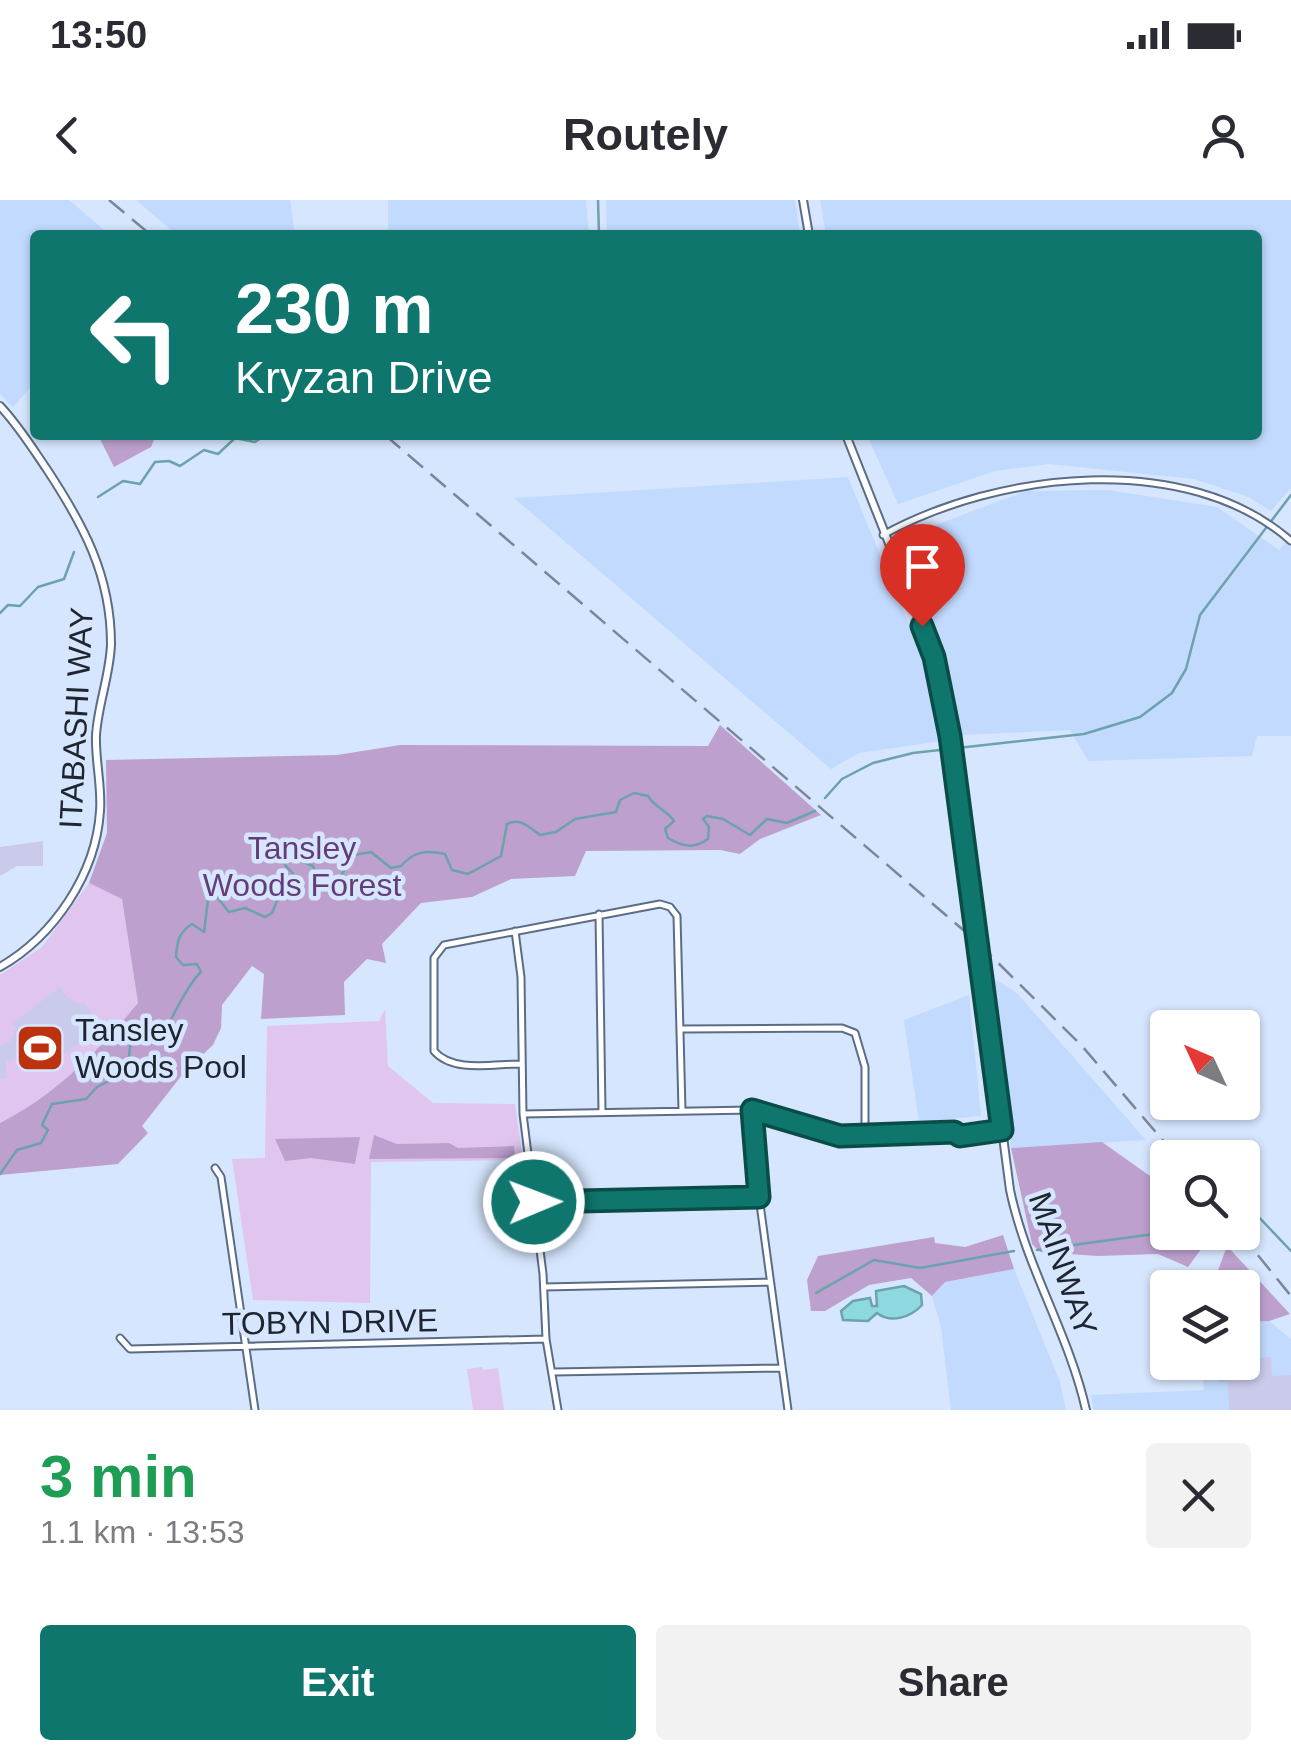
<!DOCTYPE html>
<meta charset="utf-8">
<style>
:root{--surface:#fff;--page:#f2f2f3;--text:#2b2b33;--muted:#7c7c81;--accent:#0f766e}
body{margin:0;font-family:Arial,sans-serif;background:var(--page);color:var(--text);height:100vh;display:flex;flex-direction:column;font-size:38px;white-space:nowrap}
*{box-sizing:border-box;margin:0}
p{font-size:32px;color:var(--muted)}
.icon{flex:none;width:55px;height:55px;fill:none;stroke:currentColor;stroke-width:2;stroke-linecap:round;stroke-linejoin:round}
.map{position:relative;height:1210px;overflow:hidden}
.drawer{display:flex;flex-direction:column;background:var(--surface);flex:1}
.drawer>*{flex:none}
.guide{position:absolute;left:30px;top:30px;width:1232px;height:210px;border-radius:10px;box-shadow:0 2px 8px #0004;background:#0f766e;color:#fff;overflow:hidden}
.needle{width:65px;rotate:314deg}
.tools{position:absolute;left:1150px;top:810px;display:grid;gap:20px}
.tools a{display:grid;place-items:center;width:110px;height:110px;border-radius:10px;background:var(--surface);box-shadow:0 2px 8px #0004;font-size:50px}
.pin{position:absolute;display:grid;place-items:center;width:85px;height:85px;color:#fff;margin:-102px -42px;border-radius:50% 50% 50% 0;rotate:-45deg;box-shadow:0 0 10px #0007}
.pin .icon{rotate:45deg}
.me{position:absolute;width:110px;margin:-55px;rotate:89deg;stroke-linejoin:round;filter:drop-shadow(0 0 8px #0008)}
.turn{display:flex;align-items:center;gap:35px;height:210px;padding:0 40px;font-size:45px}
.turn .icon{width:130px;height:130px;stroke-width:2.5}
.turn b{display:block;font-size:70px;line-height:85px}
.round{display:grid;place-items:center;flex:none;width:105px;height:105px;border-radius:10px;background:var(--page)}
.head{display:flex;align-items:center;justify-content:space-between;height:170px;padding:0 40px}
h1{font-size:60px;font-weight:800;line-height:75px;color:#1e9e55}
.action{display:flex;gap:20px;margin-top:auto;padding:20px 40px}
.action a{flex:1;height:115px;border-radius:10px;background:var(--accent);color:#fff;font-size:40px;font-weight:800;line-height:115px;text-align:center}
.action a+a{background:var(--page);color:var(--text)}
.status{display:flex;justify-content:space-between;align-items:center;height:70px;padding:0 50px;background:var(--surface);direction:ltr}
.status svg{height:28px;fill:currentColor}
header{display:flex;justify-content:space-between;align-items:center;height:130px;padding:0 40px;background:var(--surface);font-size:45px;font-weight:800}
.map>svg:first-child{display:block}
</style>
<div class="status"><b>13:50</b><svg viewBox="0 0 49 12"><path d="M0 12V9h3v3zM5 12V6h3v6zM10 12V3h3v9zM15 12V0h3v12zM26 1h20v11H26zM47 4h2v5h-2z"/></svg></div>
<header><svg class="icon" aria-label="back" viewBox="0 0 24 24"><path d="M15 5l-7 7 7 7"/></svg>Routely<svg class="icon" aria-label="person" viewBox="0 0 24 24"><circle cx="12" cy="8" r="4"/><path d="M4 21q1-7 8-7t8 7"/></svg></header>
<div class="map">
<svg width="1291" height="1210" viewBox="0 0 1291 1210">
<rect width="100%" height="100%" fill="#d6e6fe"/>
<path fill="#c2dafe" d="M0 0H69L110 35H35V182L13 207 0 194Z
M136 0H290L295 35H177Z
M388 0H586L589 35H388Z
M606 0H795L800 35H607Z
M820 0H1291V288L1271 311 1248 297 1194 279 1049 264 995 271 898 304 867 235H1258V35H826Z
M848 277 928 471 941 541 859 553 831 569 514 298Z
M1108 290 1217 307 1279 350 1291 336V536H1257L1252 556 1088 561 1070 530 963 535 901 338 1026 291Z
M995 779 1017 793 1146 940 1011 948Z
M969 795 981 916 919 922 904 820Z
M1014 1069 1060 1182 1066 1210H951L941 1127 932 1096 945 1082Z
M1269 1121 1291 1139V1210H1094L1091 1195 1204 1190 1202 1163 1242 1162 1243 1122Z"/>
<path fill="#e0c6ef" d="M89 683 122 699 138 803C97 852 57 894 0 923V775L42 747Z
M385 809 388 866 433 903 515 904 523 960 371 962 370 1103 253 1100 232 959 265 958 267 826 379 821Z
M482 1167 483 1170 498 1168 504 1210H473L467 1169Z"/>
<path fill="#bea0cf" d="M98 235H156L151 247 114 267Z
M720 525 821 615 760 639 740 654 720 650 586 651 575 676 511 679 472 697 421 703 382 744 386 763 367 759 344 782 345 815 261 819 264 774 252 766 222 805 221 828 213 845 186 870 142 926 148 933 118 964 0 975V923C57 894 97 852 138 803L122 699 89 683 107 633 106 560 337 555 400 545 708 546Z
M374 935 397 944 449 943 458 948 514 946 515 958 369 959Z
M360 937 355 964 311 958 285 961 275 939Z
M1102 942 1167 988 1168 1032 1213 1033 1188 1067 1158 1054 1098 1056 1040 1052 1032 1044 1011 948Z
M1003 1035 1014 1069 945 1082 932 1096 911 1078 869 1085 825 1111H811L807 1080 818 1056 934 1037 935 1043 965 1047Z
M1227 1046 1290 1114 1269 1121 1243 1122 1242 1088 1212 1087Z"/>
<path fill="#8ed8e0" stroke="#6ca2ab" stroke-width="2.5" d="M904 1086 921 1094 922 1105C911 1117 891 1124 877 1113L868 1121 843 1120 841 1111 853 1101 870 1098 872 1106H877L876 1091Z"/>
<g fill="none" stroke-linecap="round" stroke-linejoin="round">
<path stroke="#6ca2ab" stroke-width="2.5" d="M598 0 599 35
M98 297 123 281 140 284 155 262 169 261 180 266 204 250 218 254 235 238 255 242 265 235
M0 413 8 405 20 406 38 387 64 379 74 352
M825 598 842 579 873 563 913 553 1084 534 1140 517 1172 493 1186 469 1200 415 1291 295
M0 974 17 950 41 943 48 930 42 925 52 904 86 899 97 887 121 875 129 857 132 829 139 827 152 835 166 831C172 816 190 782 201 772L197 764 183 765 176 757C177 741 179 732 192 724L204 732 208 700 217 697 229 712 245 708 265 717 272 713 279 696 301 694 300 681 285 665 288 655 313 666 319 684 327 687 338 680 354 655 371 652 391 668 401 666C414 651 426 650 445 654L452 670 468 674 501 656 507 624C520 617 529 627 540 635L556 632 575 619 616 612 620 600 634 593 648 596C655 608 667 610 674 621L665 629 668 638C683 647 694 649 708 639L709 627 703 619 707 616 723 619 750 635 767 619 787 623 815 611
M1252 1010 1291 1051
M1037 1050 1161 1033 1189 1036 1214 1032
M816 1093 874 1060 920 1068 1014 1051"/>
</g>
<path fill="#cacaeb" d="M43 641V666H17L0 676V647Z
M60 787 68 798 79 804 83 802 98 821 94 824 98 828 40 873 21 857 6 861V879H0V846L11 841 16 828 12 824Z
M1271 1157 1272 1176 1291 1175V1210H1229L1228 1182H1219V1174H1228L1227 1162Z"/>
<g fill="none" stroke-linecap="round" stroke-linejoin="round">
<g stroke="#5b6c87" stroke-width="9">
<path id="minor" d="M883 335C997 272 1186 249 1291 341
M599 714 602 911
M515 731 521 777 523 914 543 1074 546 1139 558 1210
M682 829 842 828 855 833 865 867V935
M520 864C493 864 453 873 434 851V758L444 745 660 704 670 707 677 716 682 910
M752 911 751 938 788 1210
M523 914 752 910 839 936 954 931 988 925 1002 930
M954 931 961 936 999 931
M215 968 221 977 255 1210
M534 1002 759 997
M544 1087 770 1082
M120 1138 130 1149 546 1139
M554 1172 781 1168"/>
</g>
<g stroke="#5b6c87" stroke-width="10">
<path id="tertiary" d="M803 0 809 35
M0 206C18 225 31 246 46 268 83 324 111 375 111 444 110 475 98 504 96 535 95 560 102 586 100 611 96 674 54 736 0 767
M846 235 934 457 953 555 1010 990C1026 1067 1069 1134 1086 1210"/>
</g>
<use href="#minor" stroke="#fff" stroke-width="5"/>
<use href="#tertiary" stroke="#fff" stroke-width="6"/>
<path stroke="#7b8698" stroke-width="2.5" stroke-dasharray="20 10" stroke-linecap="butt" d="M109 0 151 35
M385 235 975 740 1082 846 1178 958
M1239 1032 1291 1096"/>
</g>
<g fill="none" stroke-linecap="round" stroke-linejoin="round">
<g stroke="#0a4d48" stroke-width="25">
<path id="route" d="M534 1002 759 997 752 910 840 936 954 932 960 936 1002 930 950 536 934 457 922 426"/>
</g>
<use href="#route" stroke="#0f766e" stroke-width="18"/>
</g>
<defs>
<g id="stadium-square" transform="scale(2.5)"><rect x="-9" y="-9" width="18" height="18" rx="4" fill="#bc320e" stroke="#d6e6fe"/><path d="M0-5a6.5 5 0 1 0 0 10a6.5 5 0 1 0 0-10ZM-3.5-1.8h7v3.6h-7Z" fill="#fff"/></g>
</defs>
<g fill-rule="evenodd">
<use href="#stadium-square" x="40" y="848"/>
</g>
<g text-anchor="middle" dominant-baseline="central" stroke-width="9" stroke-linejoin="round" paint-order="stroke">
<g font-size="32" fill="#1e2530" stroke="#d6e6fe">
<text transform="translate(76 518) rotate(-87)">ITABASHI WAY</text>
<text transform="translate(1063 1064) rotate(71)">MAINWAY</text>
<text transform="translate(330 1122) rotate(-1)">TOBYN DRIVE</text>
</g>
<g font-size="32" fill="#643d78" stroke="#d6e6fe">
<text x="302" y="648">Tansley<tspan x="302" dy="37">Woods Forest</tspan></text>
</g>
<g font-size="32" fill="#1e2530" stroke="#d6e6fe" text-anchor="start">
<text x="75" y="830">Tansley<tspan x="75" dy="37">Woods Pool</tspan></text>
</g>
</g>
</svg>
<div class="tools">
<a><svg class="needle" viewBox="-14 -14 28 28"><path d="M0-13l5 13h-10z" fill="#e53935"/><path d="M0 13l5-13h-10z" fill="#7c7c81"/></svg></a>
<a><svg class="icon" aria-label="search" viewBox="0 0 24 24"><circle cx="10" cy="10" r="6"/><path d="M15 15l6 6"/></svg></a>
<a><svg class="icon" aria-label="layers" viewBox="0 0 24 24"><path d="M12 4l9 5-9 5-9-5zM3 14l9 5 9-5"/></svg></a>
</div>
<div class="pin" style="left:922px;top:426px;background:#d93025"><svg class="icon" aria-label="arrive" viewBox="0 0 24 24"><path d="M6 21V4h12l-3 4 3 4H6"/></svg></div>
<svg class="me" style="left:534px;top:1002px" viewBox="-20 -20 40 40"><circle r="17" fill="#0f766e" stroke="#fff" stroke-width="3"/><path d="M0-11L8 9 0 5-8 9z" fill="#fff"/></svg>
<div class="guide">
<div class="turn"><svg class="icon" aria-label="left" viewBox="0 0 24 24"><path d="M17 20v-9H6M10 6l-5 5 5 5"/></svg><div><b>230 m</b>Kryzan Drive</div></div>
</div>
</div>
<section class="drawer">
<div class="head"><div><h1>3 min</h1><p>1.1 km · 13:53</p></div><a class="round"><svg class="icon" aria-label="close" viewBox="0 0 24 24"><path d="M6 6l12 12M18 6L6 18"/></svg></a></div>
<div class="action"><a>Exit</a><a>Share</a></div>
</section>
